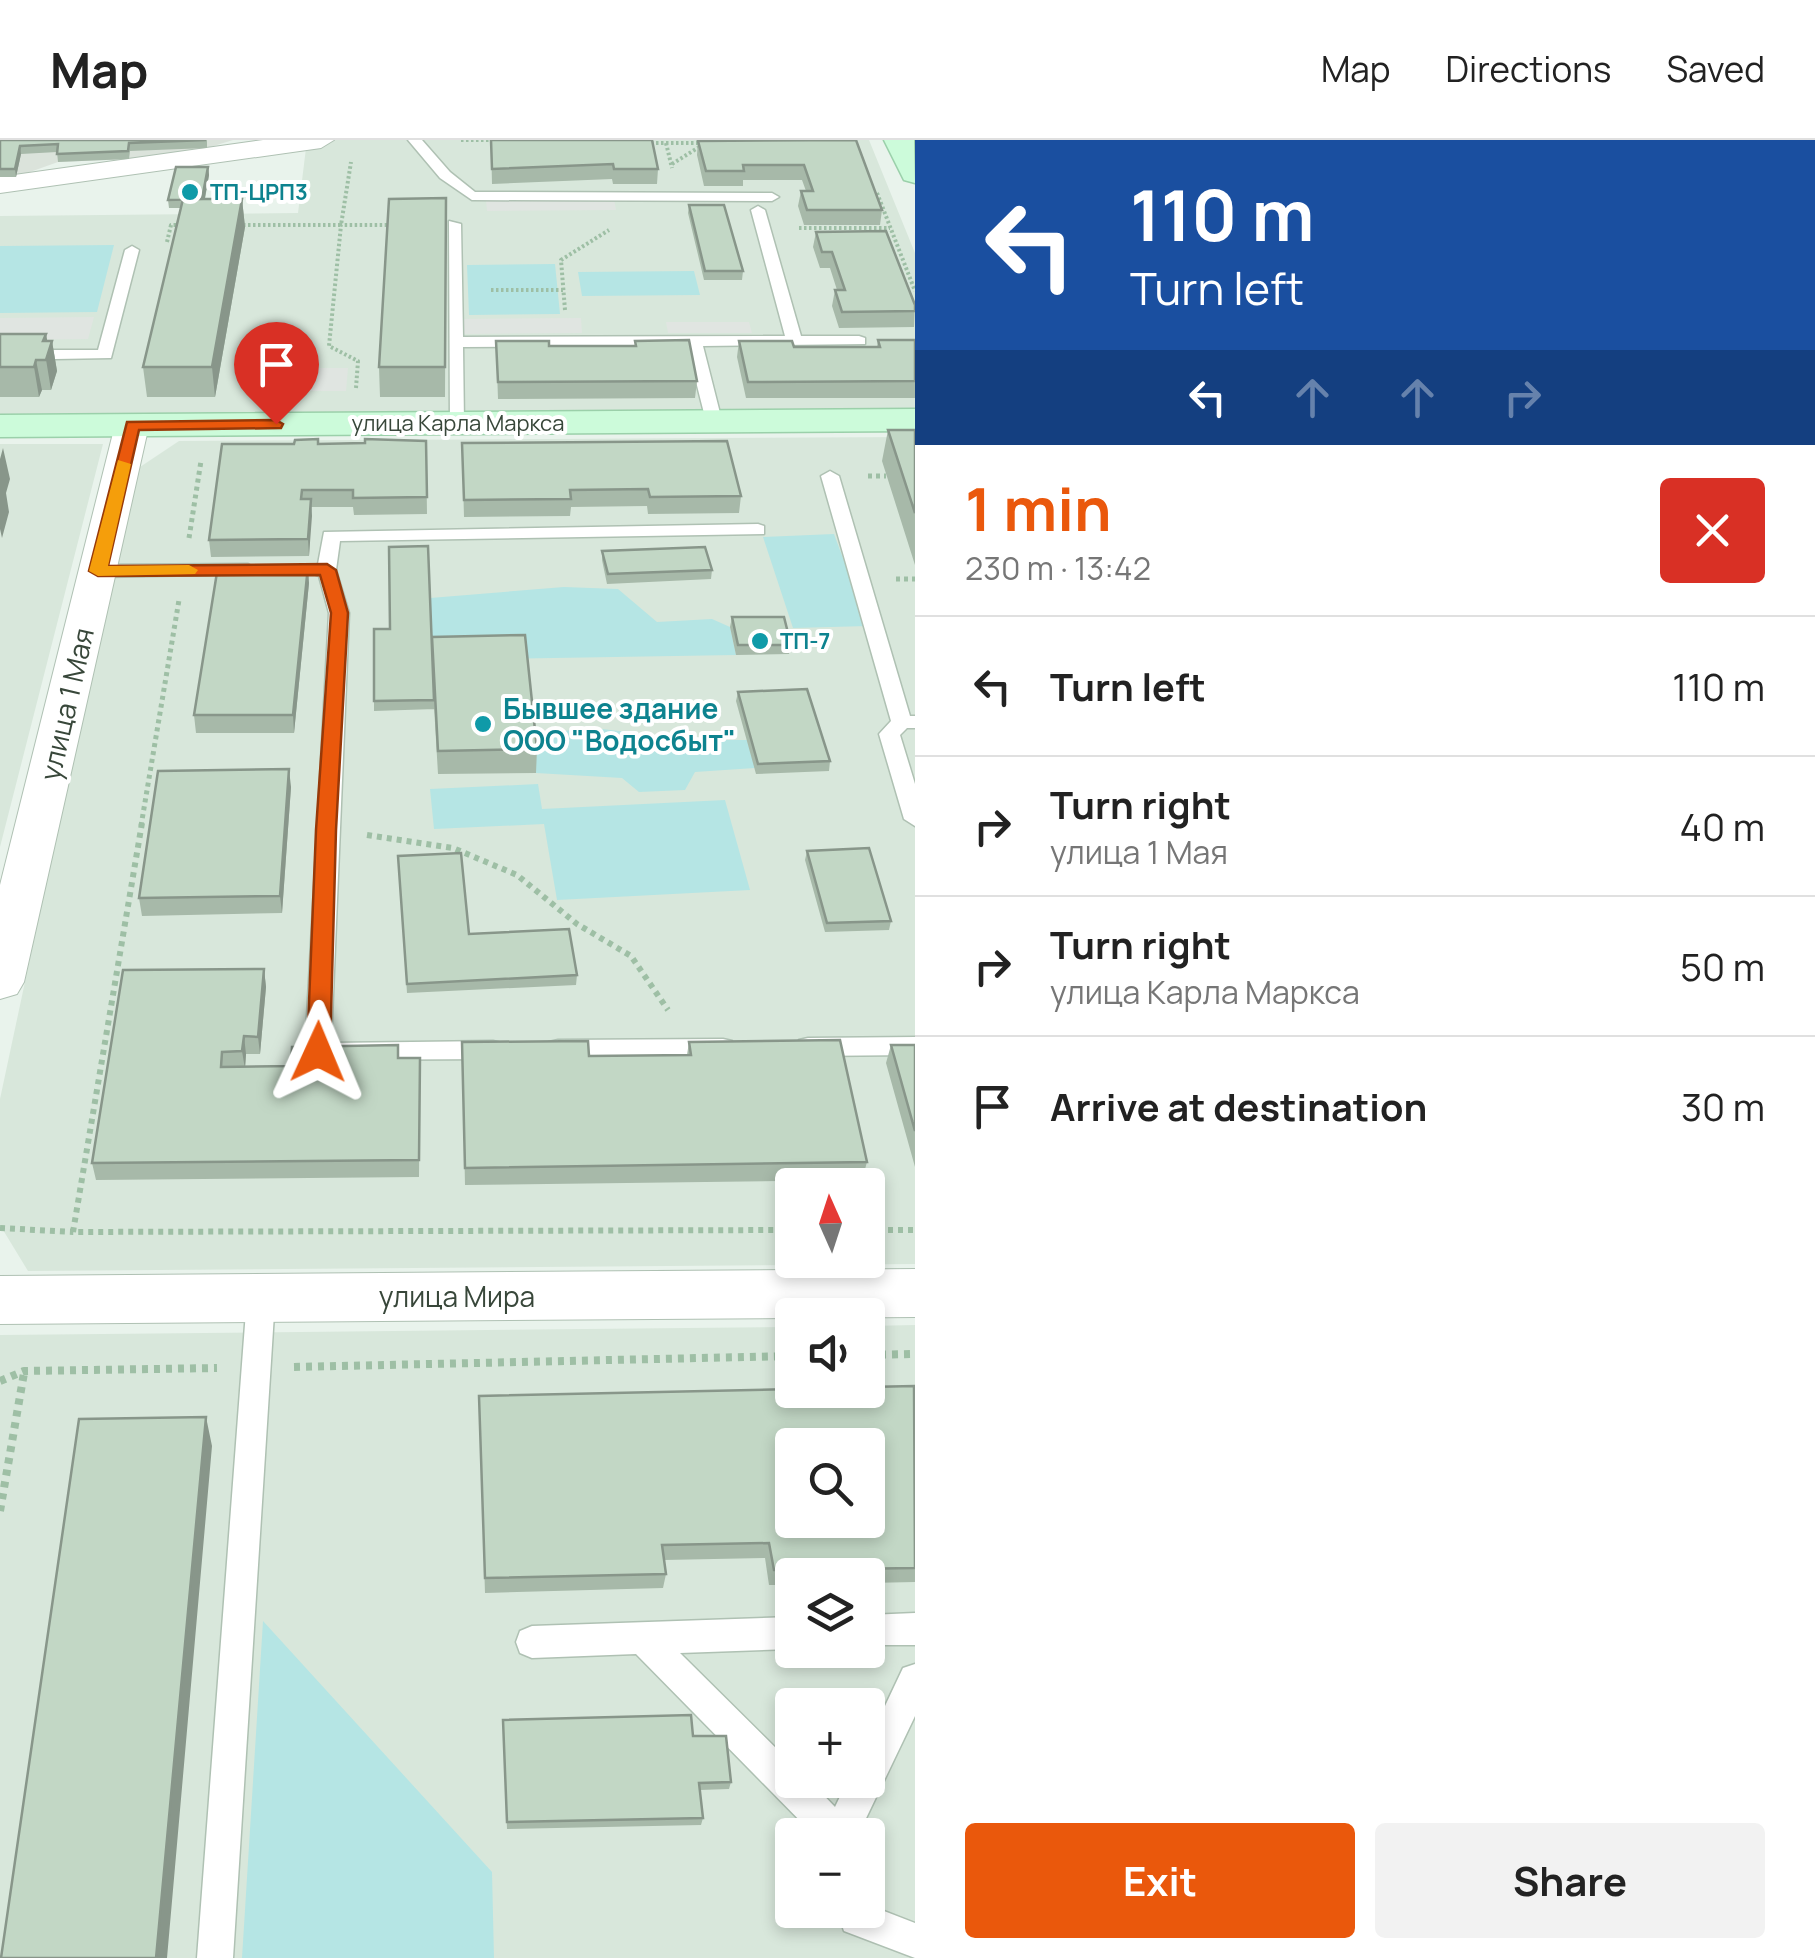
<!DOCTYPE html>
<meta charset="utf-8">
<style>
:root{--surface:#fff;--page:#f2f2f2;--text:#222;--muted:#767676;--line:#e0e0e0;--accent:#ea580c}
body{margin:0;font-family:Manrope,sans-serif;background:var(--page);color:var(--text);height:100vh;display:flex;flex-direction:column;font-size:38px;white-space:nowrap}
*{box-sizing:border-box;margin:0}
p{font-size:32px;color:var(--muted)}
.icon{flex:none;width:55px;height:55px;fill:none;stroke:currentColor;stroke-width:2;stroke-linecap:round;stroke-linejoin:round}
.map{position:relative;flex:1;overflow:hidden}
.side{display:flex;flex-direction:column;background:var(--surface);width:900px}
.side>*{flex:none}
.top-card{background:#1a4fa0;color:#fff;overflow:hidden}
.needle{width:65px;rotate:357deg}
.controls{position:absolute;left:775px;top:1028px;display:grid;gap:20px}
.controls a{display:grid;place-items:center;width:110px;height:110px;border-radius:10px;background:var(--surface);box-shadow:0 5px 15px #0003;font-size:50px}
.pin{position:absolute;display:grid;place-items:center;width:85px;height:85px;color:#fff;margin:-102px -42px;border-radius:50% 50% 50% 0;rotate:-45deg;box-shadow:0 0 10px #0007}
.pin .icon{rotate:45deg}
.me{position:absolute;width:110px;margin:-55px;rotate:1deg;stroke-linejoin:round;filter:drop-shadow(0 0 8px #0008)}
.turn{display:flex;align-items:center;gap:35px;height:210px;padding:0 50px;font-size:45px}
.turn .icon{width:130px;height:130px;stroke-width:2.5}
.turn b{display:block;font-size:70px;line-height:85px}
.lanes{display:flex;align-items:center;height:95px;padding:0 50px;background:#0003;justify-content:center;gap:50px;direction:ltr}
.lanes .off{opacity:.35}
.round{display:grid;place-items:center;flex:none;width:105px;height:105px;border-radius:10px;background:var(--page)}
.head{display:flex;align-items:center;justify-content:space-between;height:170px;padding:0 50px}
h1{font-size:60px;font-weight:700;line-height:75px;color:var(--accent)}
.primary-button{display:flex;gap:20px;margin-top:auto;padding:20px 50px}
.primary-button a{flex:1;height:115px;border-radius:10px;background:var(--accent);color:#fff;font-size:40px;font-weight:700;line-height:115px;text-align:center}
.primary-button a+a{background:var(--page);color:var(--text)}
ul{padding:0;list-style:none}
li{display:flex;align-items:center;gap:30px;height:140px;padding:0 50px;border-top:2px solid var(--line)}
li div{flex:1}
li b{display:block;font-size:38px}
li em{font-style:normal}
header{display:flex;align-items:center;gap:60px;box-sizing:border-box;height:140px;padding:0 50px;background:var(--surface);border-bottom:2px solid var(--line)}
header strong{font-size:48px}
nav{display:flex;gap:55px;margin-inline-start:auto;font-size:35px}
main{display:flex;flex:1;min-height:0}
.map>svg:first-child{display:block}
</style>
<header>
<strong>Map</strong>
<nav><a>Map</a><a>Directions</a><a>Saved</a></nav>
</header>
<main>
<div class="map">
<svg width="915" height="1818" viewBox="0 0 915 1818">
<rect width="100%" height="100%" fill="#e9f3ec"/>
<path fill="#d8e7db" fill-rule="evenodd" d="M307 0H869L915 113V269L0 276V76L298 73Z
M915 297V1124L28 1131 0 1085V959L134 331 179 301ZM792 1045H868V1120H792Z
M0 304H103L0 707Z
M915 1185V1818H0V1195L792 1187V1250H868V1186ZM792 1305H868V1380H792ZM792 1435H868V1510H792ZM792 1565H868V1640H792ZM792 1695H868V1770H792Z"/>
<path fill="#dbe3db" d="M0 0H233L207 8 129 19 58 22 16 37Z"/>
<path fill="#b5e5e4" d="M114 105 97 172 0 173V106Z
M555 124 560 174 469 175 467 125Z
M694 131 700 155 582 156 578 132Z
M834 394 868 486 793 488 763 397Z
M564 447 618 449 657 482 712 479 730 487 736 515 432 520 430 458Z
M584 587 698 600H747L755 628 695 632 685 650 639 652 622 638 536 633 532 598Z
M538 644 542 669 725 660 750 750 557 760 544 684 434 689 430 649Z
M263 1481 492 1732 494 1818H242Z"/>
<path fill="#e0e5e1" d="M614 59 616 70 487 71 486 60Z
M94 177 88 199 0 200V178Z
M581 178 582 193 462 194V179Z
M666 182H749L752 193H668Z
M292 228H348L346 251H289Z"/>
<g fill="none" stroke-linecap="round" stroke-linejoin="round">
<g stroke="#afc1b3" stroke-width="3">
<path id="service" d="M408 0H422L450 32 475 52 772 53 779 57 772 61 472 60 440 38Z
M758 66 765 70 801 196H859L865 198V204L703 206 722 281 714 286 706 281 687 206 463 207 464 284 450 288 449 81 461 84 463 197 785 196 751 70Z
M132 106 139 110 111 218 0 220V210H98L125 110Z
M830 331 839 336 910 576H915V588H907L900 595 915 644V686L904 679 879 594 891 581 821 336Z
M758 384 764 386V394L340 401 336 430 349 473 331 903 493 901 502 903 506 910 502 917 493 919 309 920 305 913 329 473 319 436 304 430 318 424 324 392Z
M248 424 257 430 255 434 98 437 89 431 98 425Z
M915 897V915L808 916 799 914 796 907 799 900 808 898Z
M723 899 732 901 735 908 732 915 723 917 558 918 549 916 546 909 549 902 558 900Z
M261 1146 271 1150 275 1158 233 1818H197L247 1158 251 1150Z
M915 1473V1505H868V1475Z
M792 1477V1509L680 1513 792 1624V1640H809L835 1667 848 1640H868V1602L903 1528 915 1524V1576L858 1695H814L636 1514 532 1518 520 1513 516 1502 520 1491 532 1486Z
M868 1757 871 1766 915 1783V1818L844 1791 837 1770H868Z"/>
</g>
<g stroke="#afc1b3" stroke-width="2">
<path id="minor" d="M263 0H334L321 8 0 53V37Z
M132 275 144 278 149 285 24 842 17 854 0 859V745L115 285 120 278Z
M915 1129V1177L0 1184V1136Z"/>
</g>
<g stroke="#9bd0aa" stroke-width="3">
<path id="secondary" d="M884 0H914L915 43 904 40Z
M915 269V291L0 297V275Z"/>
</g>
<path stroke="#9ebfa5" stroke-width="4" stroke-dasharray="2.5 2.5" stroke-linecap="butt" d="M461 0H499
M646 3H704
M666 3 672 28
M672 24 704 4
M877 53 915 151
M238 85H341L351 22
M799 88H890
M167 102 171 85H181
M491 150H563
M565 170 561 120 609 90
M356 248 358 221 329 206 341 85H393"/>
<path stroke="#9ebfa5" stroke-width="5" stroke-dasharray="4 4" stroke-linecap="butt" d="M868 336H886
M189 398 201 321
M896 439H915
M141 686 179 460"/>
<path stroke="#9ebfa5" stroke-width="6" stroke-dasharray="5 5" stroke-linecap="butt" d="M142 683 73 1092 792 1090
M367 695 453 708 517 735 577 784 631 816 668 870
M0 1088 73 1092
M868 1090H915"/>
<path stroke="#9ebfa5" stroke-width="8" stroke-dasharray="6 6" stroke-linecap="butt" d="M868 1215 915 1214
M294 1227 792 1216
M0 1241 24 1231 217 1228
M0 1371 24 1233"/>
<use href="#service" fill="#fff" fill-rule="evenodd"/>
<use href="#minor" fill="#fff" fill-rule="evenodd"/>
<use href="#secondary" fill="#ccfbda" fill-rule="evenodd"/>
</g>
<path fill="#a7b9a9" d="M0 0H207V8L130 11 129 19 58 22 57 12 21 14 16 37H0Z
M491 0 658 29 657 44H613L612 39 492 44Z
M856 0 882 70 880 85H804L798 66 801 51H806L802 40H743V46H704L697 15 698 1Z
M208 27 209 35 205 59H242L245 87 215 257H147L143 227 181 68H169L168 60Z
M446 58 445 257H380L379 227Z
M689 65 743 131 742 140H704L688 73Z
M816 92 915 165 914 187 839 188 832 166 835 150H837L830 128H820L813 107Z
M0 194H46L47 201H52L57 231 51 250H42L39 257H0Z
M878 200H915V258H746L737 217 739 201 794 207H877Z
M496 201 549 206H635V201L697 241 695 258 498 259Z
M888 290H915V425L882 321Z
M426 301 427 374 354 375 353 367H311L309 416 211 417 209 400 318 304Z
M462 303 741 356 739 373 648 374 647 366 571 367 570 376 464 377Z
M602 411 712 430 711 439 607 444 602 420Z
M309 443 294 593H196L194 575Z
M732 477 791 505 789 514 736 515 730 487Z
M374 489 432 507 537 609 536 633 438 634 434 566 435 569 374 571Z
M738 552 830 621 829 631 756 634 736 561Z
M291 647 282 773 142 776 139 758Z
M807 711 891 781 889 790 825 792 805 720Z
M398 716 469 794 577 835 576 845 407 853Z
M264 829 266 847 260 914H246L245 927 291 926 420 918 419 1037 96 1040 92 1023Z
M462 902 589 916 687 915 689 902 867 1022 862 1040 465 1045Z
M891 905H915V1027L886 923Z
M915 1249V1442L868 1443V1435H792V1445H769L765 1418 664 1420 666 1434 663 1448 485 1453 479 1256Z
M503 1587 693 1596 731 1642 729 1649 700 1650 703 1678 701 1685 507 1689Z"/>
<path fill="#88968a" d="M20 6 21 14 16 37 15 29Z
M208 27 209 35 203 68 202 60Z
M242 59 245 87 215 257 212 227Z
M46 194 49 210 52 201 57 231 51 250 43 201Z
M36 220 42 250 39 257 34 227Z
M3 308 10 339 6 353 9 372 2 398 0 389V319Z
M311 359 312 376 309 416 308 399Z
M308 426 309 443 294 593 293 575Z
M289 629 291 647 282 773 280 756Z
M264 829 266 847 260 914 258 897Z
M244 896 246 914 245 929 242 911Z
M206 1277 212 1306 167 1818H156Z"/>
<path fill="#c2d7c5" stroke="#88968a" stroke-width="2.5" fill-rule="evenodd" d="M0 0H206L129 3 128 11 57 14 58 4 20 6 15 29H0Z
M491 0H652L658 29H614L613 24 492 29Z
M856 0 882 70H807L801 51H813L804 25H743L744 31H706L698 1Z
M176 27H208L202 59 168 60Z
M446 58 445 227H379L389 59Z
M183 59H242L212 227H143Z
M689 65H724L743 131H705Z
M886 91 915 165V171L842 172 835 150H845L832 112H822L816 92Z
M0 194H46L43 201H52L46 220H36L34 227H0Z
M689 200 697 241 498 242 496 201H549V206H636L635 201Z
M878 200H915V241L748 242 739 201H792L794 207H880Z
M888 290H915V373Z
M318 299V304L365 303V299L426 301 427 357 353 358V350H302L301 359H311L308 399 209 400 222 304H294L295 300Z
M727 301 741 356 650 357 648 349 570 350 571 359 464 360 462 303Z
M428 406 434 560 374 561V489H390L389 407Z
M705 407 712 430 608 434 602 411Z
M218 426H308L293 575H194Z
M732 477H784L791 505H738Z
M525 495 537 609 438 611 432 497Z
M807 549 830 621 758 624 738 552Z
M289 629 280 756 139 758 158 631Z
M869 708 891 781 827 783 807 711Z
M461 713 469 794 569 789 577 835 407 844 398 716Z
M264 829 258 897 244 896 242 911 222 912 221 927 291 926 292 907 398 905V918H420L419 1020 92 1023 123 830Z
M840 900 867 1022 465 1028 462 902 588 901 589 916 691 915 689 902Z
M891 905H915V991Z
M914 1246 915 1428 774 1430 769 1403 662 1405 666 1434 485 1438 479 1256 792 1249V1250H868V1247ZM792 1305H868V1380H792Z
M206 1277 156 1818H1L79 1279Z
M691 1575 693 1596H726L731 1642 699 1643 703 1678 507 1682 503 1580Z"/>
<path fill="#ea580c" stroke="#983908" stroke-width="2.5" d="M276 280 283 284 281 288 139 290 108 426 327 424 336 430 348 473 336 690 330 912 318 921 307 912 316 690 331 473 320 435 98 436 89 431 127 282Z"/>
<path fill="#f59e0b" d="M118 320 131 324 108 426 189 425 198 430 195 434 98 436 89 431Z"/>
<g fill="#0f9aa8" stroke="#fff" stroke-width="4">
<circle cx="190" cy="52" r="10"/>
<circle cx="760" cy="501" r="10"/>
<circle cx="483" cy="584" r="10"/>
</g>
<g text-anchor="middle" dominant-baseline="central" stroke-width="8" stroke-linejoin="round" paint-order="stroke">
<g font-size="22" font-weight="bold" fill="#0d838f" stroke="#fff" text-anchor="start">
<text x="210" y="52">ТП-ЦРП3</text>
<text x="780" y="501">ТП-7</text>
</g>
<g font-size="22" fill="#38473a" stroke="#fff">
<text x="458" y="283">улица Карла Маркса</text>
</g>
<g font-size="28" fill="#38473a" stroke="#fff">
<text transform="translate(66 564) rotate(-77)">улица 1 Мая</text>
<text x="457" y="1156">улица Мира</text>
</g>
<g font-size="28" font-weight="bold" fill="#0d838f" stroke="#fff" text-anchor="start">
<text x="503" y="568">Бывшее здание<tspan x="503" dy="32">ООО "Водосбыт"</tspan></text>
</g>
</g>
</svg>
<div class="controls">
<a><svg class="needle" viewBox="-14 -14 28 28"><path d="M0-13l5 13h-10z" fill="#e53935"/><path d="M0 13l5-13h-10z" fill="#767676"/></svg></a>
<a><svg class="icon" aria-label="sound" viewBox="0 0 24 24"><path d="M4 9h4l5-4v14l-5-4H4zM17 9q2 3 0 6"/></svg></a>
<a><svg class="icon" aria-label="search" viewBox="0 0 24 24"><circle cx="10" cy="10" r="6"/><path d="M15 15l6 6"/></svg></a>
<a><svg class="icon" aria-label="layers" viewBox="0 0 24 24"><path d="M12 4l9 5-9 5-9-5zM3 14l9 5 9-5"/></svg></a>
<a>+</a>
<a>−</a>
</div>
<div class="pin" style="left:276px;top:284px;background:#d93025"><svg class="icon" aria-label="arrive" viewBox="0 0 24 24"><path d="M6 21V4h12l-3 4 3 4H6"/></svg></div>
<svg class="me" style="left:318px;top:912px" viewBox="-20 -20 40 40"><path d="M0-17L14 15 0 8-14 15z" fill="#ea580c" stroke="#fff" stroke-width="4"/></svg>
</div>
<section class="side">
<div class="top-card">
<div class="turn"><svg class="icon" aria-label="left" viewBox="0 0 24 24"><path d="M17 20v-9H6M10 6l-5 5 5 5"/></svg><div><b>110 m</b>Turn left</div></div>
<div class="lanes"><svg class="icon" aria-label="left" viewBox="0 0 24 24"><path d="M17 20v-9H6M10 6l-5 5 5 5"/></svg><svg class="icon off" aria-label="ahead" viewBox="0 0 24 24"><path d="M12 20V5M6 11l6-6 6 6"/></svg><svg class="icon off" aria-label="ahead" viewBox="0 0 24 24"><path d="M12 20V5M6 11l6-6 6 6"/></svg><svg class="icon off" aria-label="right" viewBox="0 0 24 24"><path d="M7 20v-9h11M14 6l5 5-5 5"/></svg></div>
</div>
<div class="head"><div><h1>1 min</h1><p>230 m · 13:42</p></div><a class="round" style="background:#d93025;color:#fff"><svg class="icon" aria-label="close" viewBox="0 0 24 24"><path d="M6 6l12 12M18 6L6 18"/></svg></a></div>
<ul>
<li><svg class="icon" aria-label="left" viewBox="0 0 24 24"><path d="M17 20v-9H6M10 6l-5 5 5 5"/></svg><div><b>Turn left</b></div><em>110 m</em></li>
<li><svg class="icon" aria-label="right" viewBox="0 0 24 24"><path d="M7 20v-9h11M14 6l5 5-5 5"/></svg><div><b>Turn right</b><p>улица 1 Мая</p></div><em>40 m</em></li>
<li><svg class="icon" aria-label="right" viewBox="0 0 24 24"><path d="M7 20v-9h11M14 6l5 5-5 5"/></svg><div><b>Turn right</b><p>улица Карла Маркса</p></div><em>50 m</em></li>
<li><svg class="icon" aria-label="arrive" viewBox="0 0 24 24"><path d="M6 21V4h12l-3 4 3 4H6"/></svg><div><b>Arrive at destination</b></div><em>30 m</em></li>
</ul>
<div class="primary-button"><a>Exit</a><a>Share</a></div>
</section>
</main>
